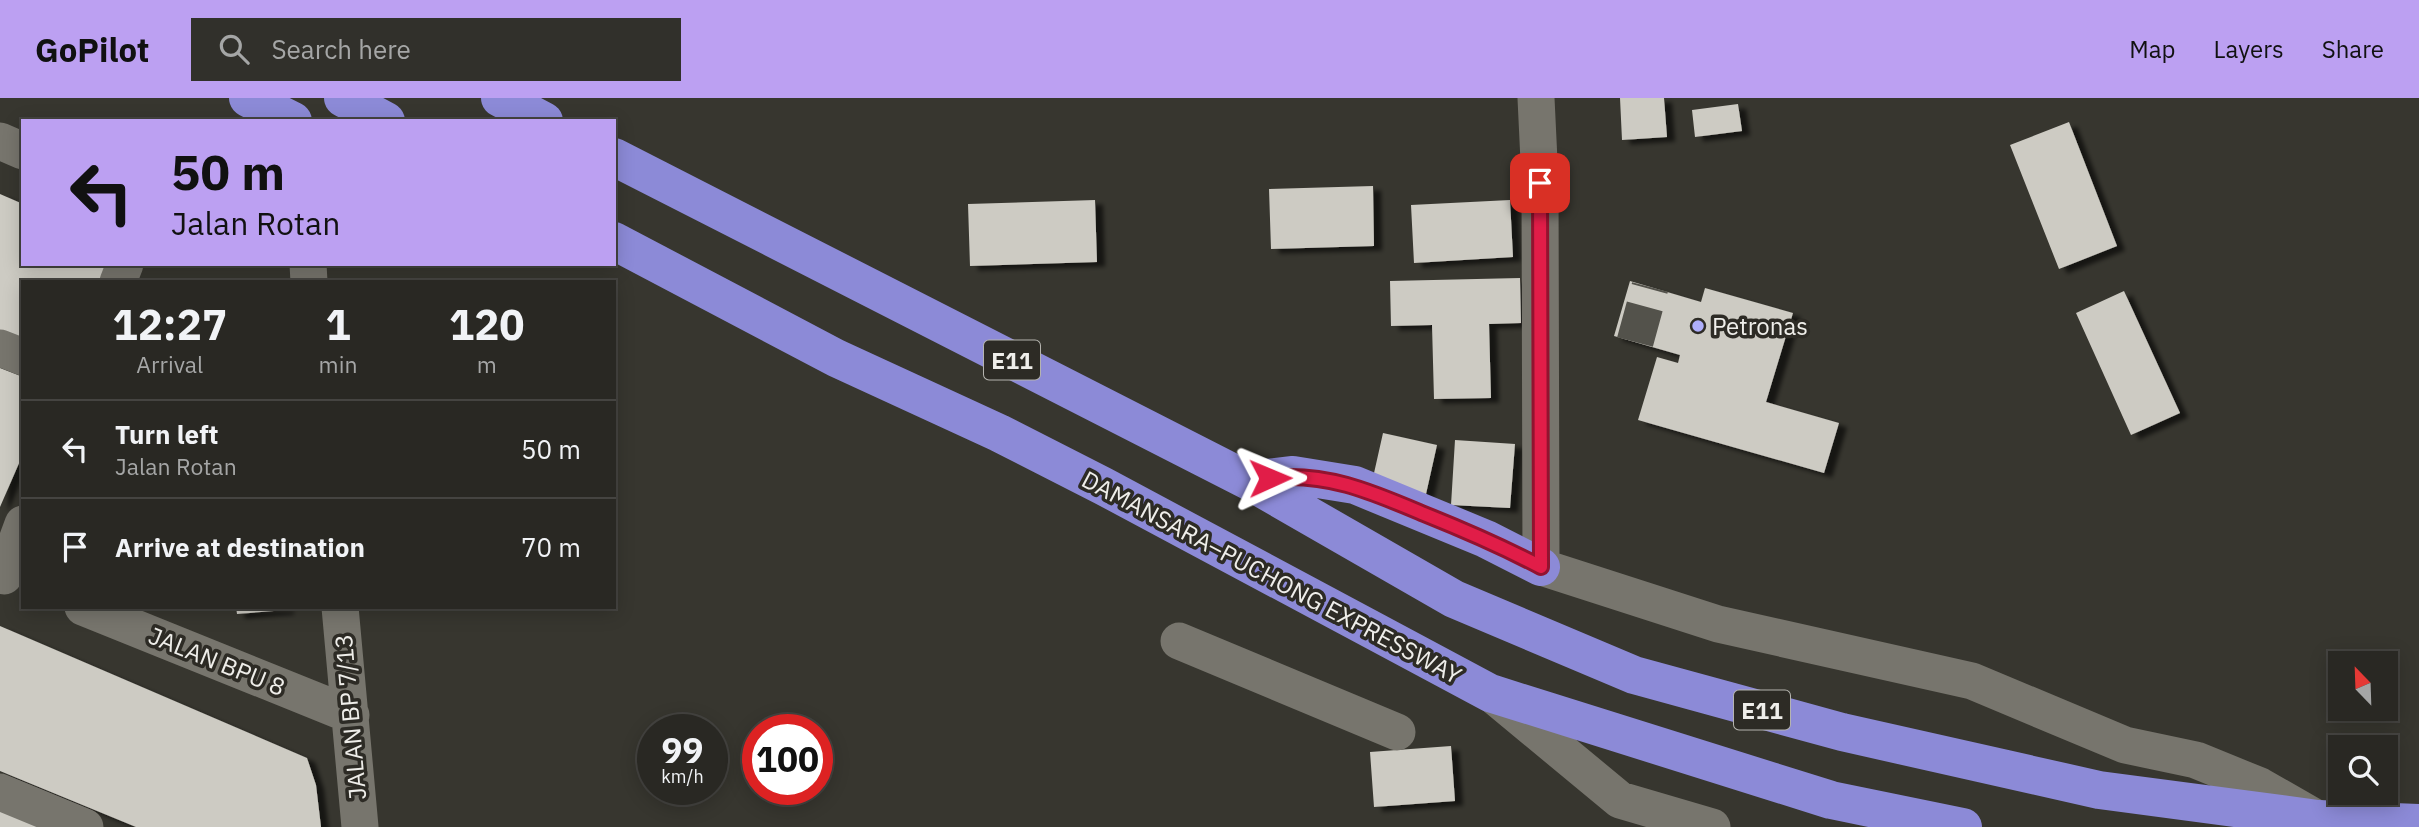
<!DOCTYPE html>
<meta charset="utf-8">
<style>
:root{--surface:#292823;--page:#31302b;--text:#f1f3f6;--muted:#a5a6a6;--line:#454441;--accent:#bca0f2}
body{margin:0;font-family:"IBM Plex Sans",sans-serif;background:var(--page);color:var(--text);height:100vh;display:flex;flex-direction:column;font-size:26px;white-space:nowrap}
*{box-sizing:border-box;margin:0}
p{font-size:23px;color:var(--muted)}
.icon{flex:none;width:38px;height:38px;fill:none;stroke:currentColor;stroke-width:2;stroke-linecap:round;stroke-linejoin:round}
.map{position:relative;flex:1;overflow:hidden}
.details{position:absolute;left:21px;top:182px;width:595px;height:329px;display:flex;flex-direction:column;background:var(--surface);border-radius:0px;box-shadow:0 4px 18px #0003,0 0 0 2px var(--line)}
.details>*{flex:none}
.top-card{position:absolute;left:21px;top:21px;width:595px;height:147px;border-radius:0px;box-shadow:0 4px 18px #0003,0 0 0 2px var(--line);background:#bca0f2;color:#111;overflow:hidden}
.needle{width:46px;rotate:337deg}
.fabs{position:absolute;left:2328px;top:553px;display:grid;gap:14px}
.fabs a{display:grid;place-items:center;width:70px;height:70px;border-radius:0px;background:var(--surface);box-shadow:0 4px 18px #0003,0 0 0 2px var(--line);font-size:35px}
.speed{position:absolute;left:637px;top:616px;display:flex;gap:14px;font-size:35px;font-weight:700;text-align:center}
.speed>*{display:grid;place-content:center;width:91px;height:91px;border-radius:50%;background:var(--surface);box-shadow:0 4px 18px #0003,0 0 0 2px var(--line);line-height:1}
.speed small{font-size:18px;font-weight:400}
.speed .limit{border:10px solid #d22;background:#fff;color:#111}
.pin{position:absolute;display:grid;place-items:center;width:60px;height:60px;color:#fff;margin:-30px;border-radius:14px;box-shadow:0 4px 10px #0006}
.me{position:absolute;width:77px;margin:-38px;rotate:89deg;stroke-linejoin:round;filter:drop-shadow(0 0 5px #0008)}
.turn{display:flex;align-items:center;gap:24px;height:147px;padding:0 35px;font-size:32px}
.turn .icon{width:91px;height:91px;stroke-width:2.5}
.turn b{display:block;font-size:49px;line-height:60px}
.eta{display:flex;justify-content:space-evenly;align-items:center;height:119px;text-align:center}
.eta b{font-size:42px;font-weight:700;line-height:49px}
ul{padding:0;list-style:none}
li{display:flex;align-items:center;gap:21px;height:98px;padding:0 35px;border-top:2px solid var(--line)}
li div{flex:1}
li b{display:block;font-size:26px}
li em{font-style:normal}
header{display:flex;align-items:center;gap:42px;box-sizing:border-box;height:98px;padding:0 35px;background:var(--accent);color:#111}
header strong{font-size:33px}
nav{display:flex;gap:38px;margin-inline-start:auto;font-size:24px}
.search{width:490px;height:63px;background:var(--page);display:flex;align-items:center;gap:18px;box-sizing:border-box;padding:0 24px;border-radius:0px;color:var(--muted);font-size:26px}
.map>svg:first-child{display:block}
</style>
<header>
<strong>GoPilot</strong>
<div class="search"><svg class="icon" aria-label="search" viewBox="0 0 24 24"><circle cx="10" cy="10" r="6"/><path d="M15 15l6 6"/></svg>Search here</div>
<nav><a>Map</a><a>Layers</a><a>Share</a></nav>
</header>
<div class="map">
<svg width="2419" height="729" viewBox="0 0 2419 729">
<defs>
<filter id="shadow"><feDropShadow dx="8" dy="4.5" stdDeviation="2" flood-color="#0009"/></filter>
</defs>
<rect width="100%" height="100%" fill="#37362f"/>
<path fill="#cdcbc3" filter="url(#shadow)" d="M1620 0H1664L1667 39 1622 42Z
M1738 6 1742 33 1695 39 1692 12Z
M2069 24 2117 148 2059 171 2010 47Z
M1373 88 1374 148 1271 151 1269 91Z
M0 96 23 106V166H107L99 184H23V242L0 232Z
M1095 102 1097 164 970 168 968 106Z
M1510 102 1513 159 1414 165 1411 107Z
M1520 180 1521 225 1489 226 1491 300 1434 301 1432 227 1391 228 1390 183Z
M1630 183 1701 204 1705 190 1793 215 1766 304 1839 325 1824 375 1638 322 1657 259 1678 265 1680 257 1614 238Z
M2124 193 2180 315 2131 337 2076 215Z
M0 270 23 279V356L0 409Z
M1383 335 1437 347 1426 396 1372 384Z
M1455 342 1515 346 1510 410 1451 407Z
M236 509H286V512L237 516Z
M0 528 307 660 316 687 321 729H136L0 673Z
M1451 648 1455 703 1374 709 1370 654Z
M0 709 48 729H0Z"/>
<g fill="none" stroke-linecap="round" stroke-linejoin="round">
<path stroke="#53524b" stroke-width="37" stroke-dasharray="37 18" stroke-linecap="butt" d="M1635 244 1650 189"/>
<path stroke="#77756d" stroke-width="37" d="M1536 0 1540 84 1541 469 1718 526 1972 583 2125 647 2196 662 2260 688 2316 720
M0 43 23 53
M308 166 309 184
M118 184 125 166
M0 250 23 259
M4 478 23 426
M83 509 351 617
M340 509 360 729
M1179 543 1397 634
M1492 596 1620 702 1712 729
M0 694 85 729"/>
<path stroke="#8c8ad7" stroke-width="38" d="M248 0 293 23
M343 0 386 23
M500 0 544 23
M614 59 1247 382 1454 501 1634 577 1842 634 2099 692 2318 721 2419 725
M614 143 836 260 999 335 1103 388 1490 595 1831 702 1963 729
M1247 382 1293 377 1355 387 1486 441 1541 469"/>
</g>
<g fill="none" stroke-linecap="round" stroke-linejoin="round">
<g stroke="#92132f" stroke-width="18">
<path id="route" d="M1270 380C1327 374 1372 394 1424 416 1464 432 1503 449 1541 469L1540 85"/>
</g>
<use href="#route" stroke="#e11d48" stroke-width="12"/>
</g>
<circle fill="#aeaefa" stroke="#2d2b25" stroke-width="2.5" cx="1698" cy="228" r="7"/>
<g text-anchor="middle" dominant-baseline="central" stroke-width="7" stroke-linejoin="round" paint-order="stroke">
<g fill="#2d2b25" stroke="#b5b4af" stroke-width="2">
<rect x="984" y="242.5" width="56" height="39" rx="5"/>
<rect x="1734" y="592.5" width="56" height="39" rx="5"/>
</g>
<g font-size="23" font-weight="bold" fill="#efeeea">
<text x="1012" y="262">E11</text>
<text x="1762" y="612">E11</text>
</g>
<g font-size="24" fill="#efeeea" stroke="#2d2b25" text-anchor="start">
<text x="1712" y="228">Petronas</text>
</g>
<g font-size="24" fill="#efeeea" stroke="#2d2b25">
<text transform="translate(1272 479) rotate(28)">DAMANSARA–PUCHONG EXPRESSWAY</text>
<text transform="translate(217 563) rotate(22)">JALAN BPU 8</text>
<text transform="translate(350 619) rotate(-95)">JALAN BP 7/13</text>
</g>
</g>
</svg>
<div class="fabs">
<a><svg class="needle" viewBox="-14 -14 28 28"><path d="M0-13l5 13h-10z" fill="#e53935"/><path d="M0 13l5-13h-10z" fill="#a5a6a6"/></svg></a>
<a><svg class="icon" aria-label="search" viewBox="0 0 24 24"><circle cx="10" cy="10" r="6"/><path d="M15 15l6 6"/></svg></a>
</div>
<div class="speed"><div>99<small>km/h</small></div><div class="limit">100</div></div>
<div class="pin" style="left:1540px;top:85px;background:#d93025"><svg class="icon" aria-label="arrive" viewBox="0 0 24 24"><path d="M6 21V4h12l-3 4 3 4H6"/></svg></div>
<svg class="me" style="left:1270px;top:380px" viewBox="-20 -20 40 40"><path d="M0-17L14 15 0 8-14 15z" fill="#e11d48" stroke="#fff" stroke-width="4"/></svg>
<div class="top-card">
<div class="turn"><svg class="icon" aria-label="left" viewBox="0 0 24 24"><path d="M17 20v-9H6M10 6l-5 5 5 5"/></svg><div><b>50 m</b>Jalan Rotan</div></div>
</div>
<section class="details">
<div class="eta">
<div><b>12:27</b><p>Arrival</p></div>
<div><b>1</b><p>min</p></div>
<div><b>120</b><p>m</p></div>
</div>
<ul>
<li><svg class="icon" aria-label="left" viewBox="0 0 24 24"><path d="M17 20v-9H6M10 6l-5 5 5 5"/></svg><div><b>Turn left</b><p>Jalan Rotan</p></div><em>50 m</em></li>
<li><svg class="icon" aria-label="arrive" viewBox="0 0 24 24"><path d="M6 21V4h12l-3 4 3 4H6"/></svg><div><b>Arrive at destination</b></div><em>70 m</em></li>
</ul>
</section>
</div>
